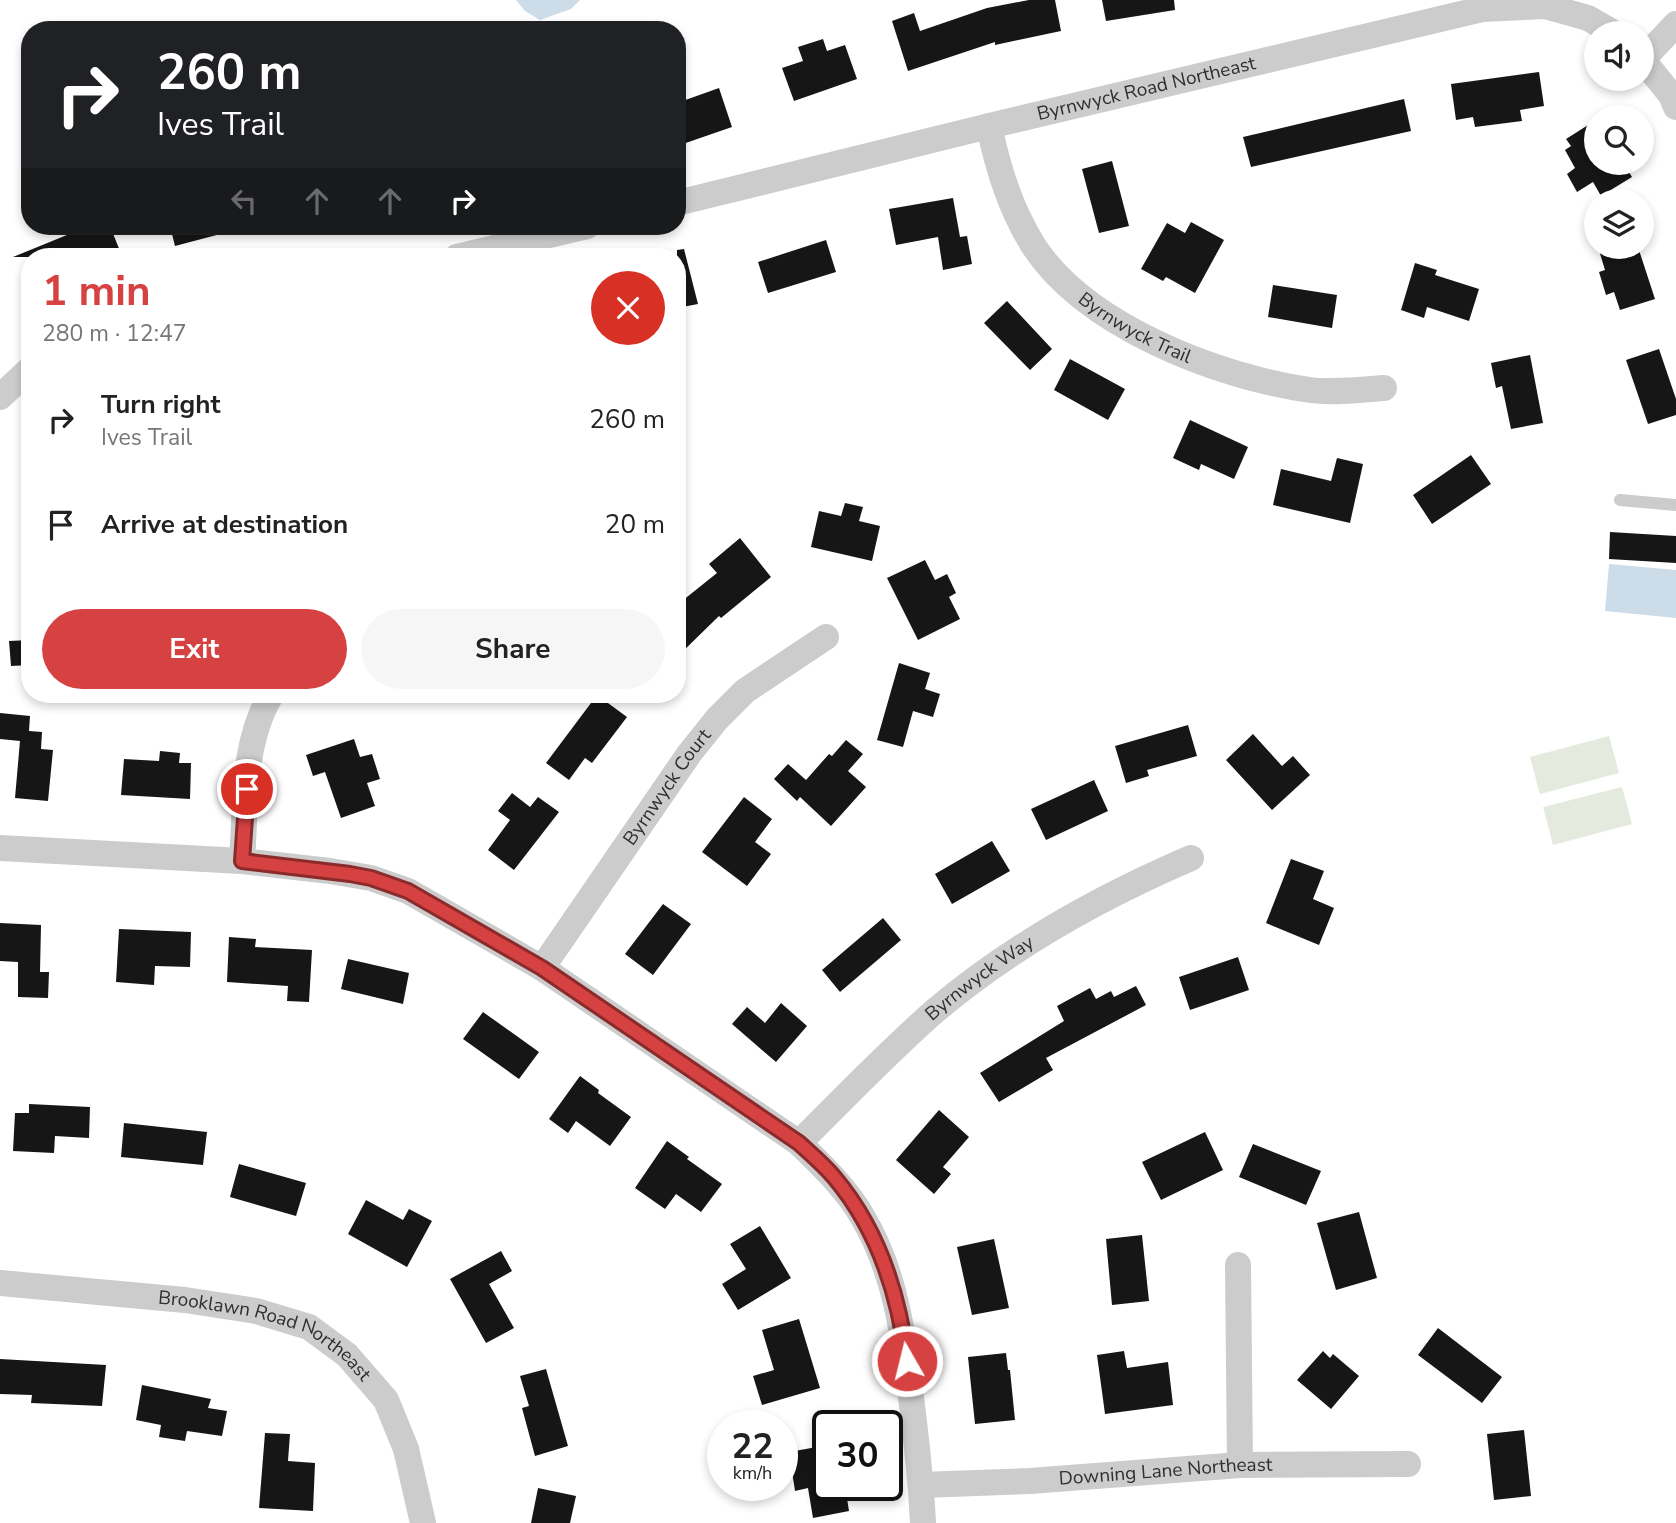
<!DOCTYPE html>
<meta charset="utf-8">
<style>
:root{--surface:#fff;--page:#f6f6f6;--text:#222;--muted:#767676;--accent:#d64142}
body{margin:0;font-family:"Nunito Sans",sans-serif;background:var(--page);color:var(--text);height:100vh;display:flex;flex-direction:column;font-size:26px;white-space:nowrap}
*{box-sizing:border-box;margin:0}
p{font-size:23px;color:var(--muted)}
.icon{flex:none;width:38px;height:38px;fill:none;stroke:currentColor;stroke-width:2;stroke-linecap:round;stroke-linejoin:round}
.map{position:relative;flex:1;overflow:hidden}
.panel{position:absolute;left:21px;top:248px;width:665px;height:455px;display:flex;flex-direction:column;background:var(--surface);border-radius:28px;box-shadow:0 4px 10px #0003}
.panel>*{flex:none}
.hud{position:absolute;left:21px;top:21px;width:665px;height:214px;border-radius:28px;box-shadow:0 4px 10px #0003;background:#202124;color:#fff;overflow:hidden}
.buttons{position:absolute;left:1584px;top:21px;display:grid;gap:14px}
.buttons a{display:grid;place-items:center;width:70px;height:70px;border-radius:50%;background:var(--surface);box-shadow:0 4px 10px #0003;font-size:35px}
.speed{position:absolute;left:707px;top:1410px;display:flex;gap:14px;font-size:35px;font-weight:700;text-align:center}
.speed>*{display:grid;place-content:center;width:91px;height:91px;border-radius:50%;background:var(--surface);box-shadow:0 4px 10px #0003;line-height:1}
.speed small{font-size:18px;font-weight:400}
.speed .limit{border:4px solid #111;border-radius:10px;background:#fff;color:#111}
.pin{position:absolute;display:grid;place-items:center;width:60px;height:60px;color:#fff;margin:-30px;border:4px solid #fff;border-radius:50%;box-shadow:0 2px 7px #0007}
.me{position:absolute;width:77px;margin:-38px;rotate:352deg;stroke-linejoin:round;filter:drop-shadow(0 0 5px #0008)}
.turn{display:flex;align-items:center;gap:24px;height:147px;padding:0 21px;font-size:32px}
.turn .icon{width:91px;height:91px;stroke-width:2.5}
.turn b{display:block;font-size:49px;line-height:60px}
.lanes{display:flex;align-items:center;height:66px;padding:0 21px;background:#0003;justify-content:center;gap:35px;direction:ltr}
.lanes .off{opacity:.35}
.round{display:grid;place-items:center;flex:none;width:74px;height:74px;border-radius:37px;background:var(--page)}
.overview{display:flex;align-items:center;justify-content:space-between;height:119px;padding:0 21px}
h1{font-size:42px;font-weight:700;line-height:52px;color:var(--accent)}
.cta{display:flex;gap:14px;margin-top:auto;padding:14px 21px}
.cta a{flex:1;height:80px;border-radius:42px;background:var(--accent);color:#fff;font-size:28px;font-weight:700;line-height:80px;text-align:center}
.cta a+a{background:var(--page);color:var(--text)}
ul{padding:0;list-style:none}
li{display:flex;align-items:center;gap:21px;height:105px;padding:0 21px}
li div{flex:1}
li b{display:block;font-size:26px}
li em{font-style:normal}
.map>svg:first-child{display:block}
</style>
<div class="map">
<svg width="1676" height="1523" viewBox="0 0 1676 1523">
<rect width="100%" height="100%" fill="#fff"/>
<path fill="#e4ebde" d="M1609 736 1619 773 1540 794 1530 757Z
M1622 787 1632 824 1553 845 1543 807Z"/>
<path fill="#ccdce9" d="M516 0H580L571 9 540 20 525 11Z
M1609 564 1676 570V618L1605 611Z"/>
<path fill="#161616" d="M1029 0H1055L1061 31 995 45V42L908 71 892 21 914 13 920 31 987 8Z
M1102 0H1174L1175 10 1106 21Z
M823 39 827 51 845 45 857 79 794 101 782 68 803 61 798 47Z
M1539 72 1544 106 1520 110 1522 121 1475 127 1473 117 1456 120 1451 84Z
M719 88 732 127 677 146V103Z
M1404 99 1411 131 1251 167 1243 137Z
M1596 120V163H1625L1624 164 1632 177 1601 196 1593 182 1577 192 1567 174 1575 168 1565 150 1571 146 1566 139Z
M1112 161 1129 226 1099 233 1082 169Z
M953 198 960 237 967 236 972 264 943 270 938 237 896 245 889 209Z
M1191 222 1224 240 1195 293 1166 277 1163 281 1141 269 1167 223 1185 233Z
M89 226H110L120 251 104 257H13Z
M170 226H228V232L175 246Z
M826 240 836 272 768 293 758 262Z
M1598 247H1638L1655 299 1620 310 1614 292 1606 295 1599 272 1605 270Z
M684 249 698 304 677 308V250Z
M1415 263 1437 270 1435 275 1479 289 1469 321 1427 307 1424 318 1401 310Z
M1273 285 1337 295 1332 328 1268 317Z
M1007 301 1052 349 1030 370 984 323Z
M1659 349 1676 399V415L1648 424 1626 360Z
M1530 355 1543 423 1511 429 1502 386 1496 388 1491 363Z
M1070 359 1125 389 1108 420 1054 390Z
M1190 420 1248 447 1234 479 1201 464 1199 470 1173 458Z
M1471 455 1491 484 1432 524 1413 495Z
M1337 458 1363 464 1350 523 1273 505 1281 469 1331 481Z
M845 503 863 507 859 521 880 526 872 561 811 547 819 511 841 516Z
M1610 532 1676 536V563L1609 559Z
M740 538 771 577 721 618 719 616 677 657V605L717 573 709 564Z
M925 560 935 580 947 574 956 593 949 597 960 619 918 640 887 578Z
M30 640V665L11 666 9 641Z
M899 663 930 673 925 689 940 694 933 717 913 711 903 747 877 740Z
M597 695 627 717 592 763 585 758 569 780 546 763Z
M0 713 30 716 29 731 42 732 41 749 53 750 48 801 15 798 20 741 0 739Z
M1188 725 1197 756 1147 770 1149 776 1126 783 1115 746Z
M1253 734 1282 766 1293 756 1310 775 1272 810 1226 760Z
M354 739 360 757 372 754 380 779 367 783 375 806 341 818 325 772 313 776 306 755Z
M846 740 863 754 848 771 866 787 831 826 800 797 797 801 774 779 788 764 806 780 829 754 832 756Z
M160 751 180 753 179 763H191L190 799 121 795 124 759 159 761Z
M1094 780 1108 811 1046 840 1031 809Z
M512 793 530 807 538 797 559 812 514 870 488 850 510 820 498 811Z
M744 797 772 819 755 842 771 854 747 886 702 852Z
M992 841 1010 871 952 904 935 874Z
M1291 859 1324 871 1313 899 1334 908 1319 945 1266 923Z
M663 904 691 924 653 975 625 954Z
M883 918 901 940 840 992 822 970Z
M0 923 41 925 40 972H49L48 998 18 997V962L0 961Z
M119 929 191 932 190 967 155 966 154 985 116 982Z
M229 937 256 939 255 947 312 950 309 1002 287 1001 288 986 227 982Z
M1238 957 1249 990 1190 1010 1179 977Z
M348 959 409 973 403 1004 341 989Z
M1136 986 1146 1005 1046 1058 1053 1070 999 1102 980 1073 1064 1021 1057 1006 1090 988 1096 999 1111 991 1114 997Z
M781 1003 807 1026 776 1062 732 1024 747 1007 765 1023Z
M483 1012 539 1052 519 1079 463 1039Z
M580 1076 599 1090 598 1093 631 1117 610 1146 576 1121 568 1133 549 1119Z
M29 1104 90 1107 89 1138 55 1136 54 1153 13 1151 15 1113H29Z
M939 1110 969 1137 943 1167 951 1174 934 1194 896 1160Z
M124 1123 207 1132 203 1165 121 1157Z
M1205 1132 1223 1170 1161 1200 1142 1162Z
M667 1141 689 1157 687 1159 722 1184 701 1212 676 1194 665 1209 635 1188Z
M1253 1144 1321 1171 1306 1205 1239 1177Z
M239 1164 306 1183 296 1216 230 1197Z
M366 1200 403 1220 409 1209 432 1221 407 1267 348 1234Z
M1359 1212 1377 1278 1336 1290 1317 1223Z
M760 1226 791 1278 738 1310 722 1284 746 1269 730 1244Z
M1142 1235 1149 1301 1112 1305 1106 1239Z
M994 1239 1009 1308 972 1315 957 1247Z
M501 1251 512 1271 489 1284 514 1328 486 1343 450 1279Z
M799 1319 820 1388 762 1405 753 1376 774 1370 762 1330Z
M1438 1328 1502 1377 1482 1403 1418 1355Z
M1124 1351 1127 1368 1168 1362 1173 1405 1105 1414 1097 1355Z
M1323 1351 1330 1358 1333 1354 1359 1376 1331 1409 1297 1380Z
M1006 1353 1008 1370H1010L1015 1420 975 1424 968 1357Z
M0 1359 106 1365 102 1406 31 1403 32 1395 0 1394Z
M546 1369 568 1446 535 1456 522 1408 529 1406 520 1376Z
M142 1385 211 1399 208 1408 227 1411 222 1436 187 1431 185 1441 159 1437 161 1425 136 1420Z
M1524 1430 1531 1496 1494 1500 1487 1434Z
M265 1433 290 1434 288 1461 315 1463 313 1511 259 1508Z
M828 1445V1486H845L849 1511 813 1518 808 1488 795 1491 789 1452Z
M538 1488 576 1496 570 1523H531Z"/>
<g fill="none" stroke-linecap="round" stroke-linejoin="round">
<path stroke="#ccc" stroke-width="12" d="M1620 500 1676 505"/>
<g stroke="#ccc" stroke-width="26">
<path d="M1642 59 1671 95 1676 107"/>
<path d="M1642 60 1676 24"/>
<path id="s1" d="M989 126C998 168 1010 208 1033 245 1085 326 1218 377 1310 390 1334 393 1360 390 1384 388"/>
<path id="s2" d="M677 203 989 126 1482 9 1545 6 1588 18 1614 33"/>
<path d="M457 257 587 226"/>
<path d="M0 397 30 369"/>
<path d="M0 848 242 861 330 871 371 878 408 891 542 968 799 1143C822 1166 846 1188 862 1216 897 1274 904 1340 912 1406 917 1445 921 1484 923 1523"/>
<path d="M242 861C246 806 242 743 271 695"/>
<path id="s3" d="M542 968 689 754 717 719 745 691 826 637"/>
<path id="s4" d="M799 1143C844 1098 888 1052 936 1010 1012 946 1100 897 1191 858"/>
<path d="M1238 1265 1240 1465"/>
<path id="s5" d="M0 1283 185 1300 256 1311 309 1327 347 1355 386 1400 406 1449 423 1523"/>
<path id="s6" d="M921 1485 1030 1481 1240 1465 1408 1464"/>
</g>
</g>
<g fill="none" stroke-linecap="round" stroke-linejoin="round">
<g stroke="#8b2a2b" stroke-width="18">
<path id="route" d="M247 789 242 861 350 874 371 878 408 891 542 968 799 1143C811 1154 824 1165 834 1177 878 1229 899 1295 907 1361"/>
</g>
<use href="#route" stroke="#d64142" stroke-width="12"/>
</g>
<g text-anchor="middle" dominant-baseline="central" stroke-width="7" stroke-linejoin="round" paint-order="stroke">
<g font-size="19" fill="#2f2f2f" stroke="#fff">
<text stroke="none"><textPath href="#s2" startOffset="483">Byrnwyck Road Northeast</textPath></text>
<text stroke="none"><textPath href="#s1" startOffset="261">Byrnwyck Trail</textPath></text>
<text stroke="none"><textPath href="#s3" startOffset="220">Byrnwyck Court</textPath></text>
<text stroke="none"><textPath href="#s4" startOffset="245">Byrnwyck Way</textPath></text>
<text stroke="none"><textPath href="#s5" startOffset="275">Brooklawn Road Northeast</textPath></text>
<text stroke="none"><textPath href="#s6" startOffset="245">Downing Lane Northeast</textPath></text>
</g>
</g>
</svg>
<div class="buttons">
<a><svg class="icon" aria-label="sound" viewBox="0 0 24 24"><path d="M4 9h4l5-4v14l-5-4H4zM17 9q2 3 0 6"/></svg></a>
<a><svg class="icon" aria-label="search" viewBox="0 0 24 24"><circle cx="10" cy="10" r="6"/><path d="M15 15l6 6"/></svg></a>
<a><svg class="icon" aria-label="layers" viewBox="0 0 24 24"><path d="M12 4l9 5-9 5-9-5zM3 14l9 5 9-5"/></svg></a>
</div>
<div class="speed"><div>22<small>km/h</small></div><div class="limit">30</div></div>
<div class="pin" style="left:247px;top:789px;background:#d93025"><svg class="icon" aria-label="arrive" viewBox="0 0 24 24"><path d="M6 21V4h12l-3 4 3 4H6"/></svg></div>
<svg class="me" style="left:907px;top:1361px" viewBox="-20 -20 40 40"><circle r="17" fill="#d64142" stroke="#fff" stroke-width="3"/><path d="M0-11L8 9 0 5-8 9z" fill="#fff"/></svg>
<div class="hud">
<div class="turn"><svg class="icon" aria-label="right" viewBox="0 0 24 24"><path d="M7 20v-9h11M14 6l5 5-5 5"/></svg><div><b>260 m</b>Ives Trail</div></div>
<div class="lanes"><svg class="icon off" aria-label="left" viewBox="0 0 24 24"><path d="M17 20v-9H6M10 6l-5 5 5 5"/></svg><svg class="icon off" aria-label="ahead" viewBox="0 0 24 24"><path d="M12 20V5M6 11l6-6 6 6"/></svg><svg class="icon off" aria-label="ahead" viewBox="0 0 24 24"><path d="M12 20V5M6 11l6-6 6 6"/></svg><svg class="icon" aria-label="right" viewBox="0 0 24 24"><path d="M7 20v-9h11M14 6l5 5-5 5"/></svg></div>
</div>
<section class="panel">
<div class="overview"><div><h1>1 min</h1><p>280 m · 12:47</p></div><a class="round" style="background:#d93025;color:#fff"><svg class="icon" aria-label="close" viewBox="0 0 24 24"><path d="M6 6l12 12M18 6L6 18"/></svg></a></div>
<ul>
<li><svg class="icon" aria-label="right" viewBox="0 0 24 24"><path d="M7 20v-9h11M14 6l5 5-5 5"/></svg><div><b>Turn right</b><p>Ives Trail</p></div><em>260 m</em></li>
<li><svg class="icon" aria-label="arrive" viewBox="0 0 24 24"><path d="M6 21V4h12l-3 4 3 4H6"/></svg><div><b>Arrive at destination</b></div><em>20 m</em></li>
</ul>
<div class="cta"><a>Exit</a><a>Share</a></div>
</section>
</div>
